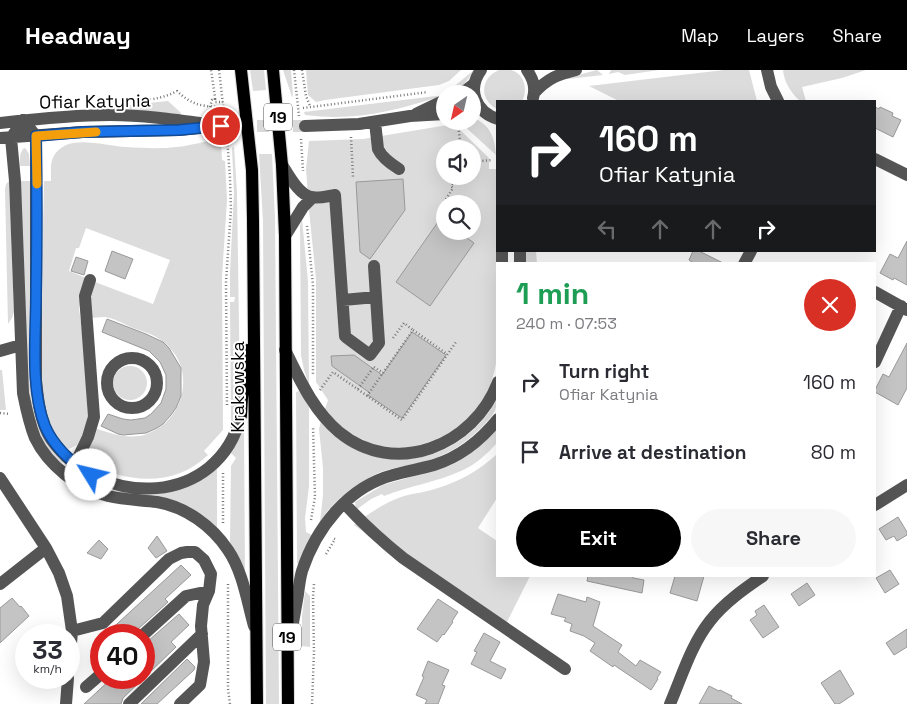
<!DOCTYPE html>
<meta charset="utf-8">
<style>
:root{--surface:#fff;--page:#f7f7f7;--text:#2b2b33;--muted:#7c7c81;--accent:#000}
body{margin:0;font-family:"Space Grotesk",sans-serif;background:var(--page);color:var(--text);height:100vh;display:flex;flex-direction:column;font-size:19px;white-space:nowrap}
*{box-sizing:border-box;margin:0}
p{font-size:16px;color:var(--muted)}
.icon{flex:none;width:28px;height:28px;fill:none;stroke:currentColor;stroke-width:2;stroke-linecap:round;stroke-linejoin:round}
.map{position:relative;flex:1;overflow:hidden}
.side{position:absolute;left:496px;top:192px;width:380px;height:315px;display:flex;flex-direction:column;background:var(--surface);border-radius:0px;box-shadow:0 5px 20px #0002}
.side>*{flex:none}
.guide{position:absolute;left:496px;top:30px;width:380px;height:152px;border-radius:0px;box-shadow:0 5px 20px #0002;background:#202124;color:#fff;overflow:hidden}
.needle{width:32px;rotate:214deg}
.tools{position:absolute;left:436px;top:15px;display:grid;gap:10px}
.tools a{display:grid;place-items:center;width:45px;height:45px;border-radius:50%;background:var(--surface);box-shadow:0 5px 20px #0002;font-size:25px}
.speed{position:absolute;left:15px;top:554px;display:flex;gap:10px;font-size:25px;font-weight:700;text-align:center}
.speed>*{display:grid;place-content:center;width:65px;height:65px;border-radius:50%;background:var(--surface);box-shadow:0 5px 20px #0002;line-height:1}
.speed small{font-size:12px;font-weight:400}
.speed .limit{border:8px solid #d22;background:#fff;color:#111}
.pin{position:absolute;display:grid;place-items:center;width:42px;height:42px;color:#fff;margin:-21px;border:2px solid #fff;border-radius:50%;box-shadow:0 1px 5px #0007}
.me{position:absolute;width:55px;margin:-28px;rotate:306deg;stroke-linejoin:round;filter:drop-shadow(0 0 4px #0008)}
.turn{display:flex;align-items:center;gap:18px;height:105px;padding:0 20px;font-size:22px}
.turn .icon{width:65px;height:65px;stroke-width:2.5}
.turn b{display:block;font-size:35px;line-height:42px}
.lanes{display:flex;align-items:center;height:48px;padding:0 20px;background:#0003;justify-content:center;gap:25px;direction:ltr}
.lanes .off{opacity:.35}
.round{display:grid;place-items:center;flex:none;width:52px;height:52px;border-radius:26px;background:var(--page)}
.head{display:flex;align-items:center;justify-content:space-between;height:85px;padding:0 20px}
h1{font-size:30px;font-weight:600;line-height:38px;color:#1e9e55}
.primary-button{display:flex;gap:10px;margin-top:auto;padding:10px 20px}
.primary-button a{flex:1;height:58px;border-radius:30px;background:var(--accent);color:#fff;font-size:20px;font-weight:600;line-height:58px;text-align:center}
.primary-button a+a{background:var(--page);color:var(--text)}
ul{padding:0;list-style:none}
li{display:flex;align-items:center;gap:15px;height:70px;padding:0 20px}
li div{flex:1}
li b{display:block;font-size:19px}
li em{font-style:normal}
header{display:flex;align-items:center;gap:30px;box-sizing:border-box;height:70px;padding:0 25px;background:var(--accent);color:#fff}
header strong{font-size:24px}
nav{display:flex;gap:28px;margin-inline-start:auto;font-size:18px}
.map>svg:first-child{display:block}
</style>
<header>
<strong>Headway</strong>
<nav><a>Map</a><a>Layers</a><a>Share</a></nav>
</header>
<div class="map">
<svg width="907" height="634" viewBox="0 0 907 634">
<rect width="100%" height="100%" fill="#fff"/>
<path fill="#dcdcdc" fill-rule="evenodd" d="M250 0H264L266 20 253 21Z
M283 0H291L293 26 292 27Z
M306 0H461L449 11 439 15 325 30 316 32 308 25Z
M474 0C468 10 463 17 452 22L451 19Z
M499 0C502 0 507 0 511 0 525 4 528 20 522 31H498L497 39C479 30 480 8 499 0Z
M597 0 603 5 568 9 567 8Z
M611 0H659L625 5 618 2 609 4Z
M724 0H749L757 31H619L589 16Z
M783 0H866L842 8 802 17 806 31H800C791 23 784 12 783 0Z
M436 26 438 27C392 42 354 51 305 45L304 42Z
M168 31 179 41 181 43 180 45 99 40 100 38Z
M473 48C490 54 495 68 496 85L461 53V51H472Z
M454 54 489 88V99H496L498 280C496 296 493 311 486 325 466 363 416 386 374 375 371 374 367 372 364 370 359 368 354 366 350 363 341 357 333 348 325 339L328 330 316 312V209L309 140 306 99 309 71 363 69ZM445 79H472V106H445ZM445 134H472V161H445Z
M221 70 222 90 225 91 227 130 222 207 223 360 204 381 208 385C174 418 125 413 87 392L94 358C110 363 122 368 139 366 144 366 148 363 153 361 181 348 193 309 174 283 162 267 151 264 133 258 124 254 114 248 104 247 99 247 94 248 89 248V237L95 212 153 234 170 190 86 158 79 178H76L69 201 86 208 79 238 84 277 88 348 85 361 77 375 69 379 60 375 45 344 40 294 44 111H51C51 95 49 84 66 75 81 68 110 76 126 77 143 78 160 79 176 77 191 76 206 70 221 70Z
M234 76 237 122 240 324 231 362 230 232H234L235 227H230V202L234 123 232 78Z
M24 78 26 79 29 84 30 96H20C20 90 19 83 24 78Z
M259 84H272L275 148 279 634H266L263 151Z
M9 111 14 242 12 248 8 254 5 119 6 114Z
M20 111H30L32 313 64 391 62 393 58 391 40 369 28 329Z
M302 149 308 211 309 315 304 300 301 285 300 156Z
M526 181H536L537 194H526Z
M113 313a17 17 0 1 1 34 0a17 17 0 1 1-34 0Z
M0 300H2L6 340H0Z
M299 321 309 337V416L305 448 306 462 312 465 298 494 297 493 296 324V322Z
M497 329C497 341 492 346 484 355 466 374 445 387 419 393 405 396 391 398 378 403 363 410 342 425 331 437 327 441 323 447 320 452L323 425V398L319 359 321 351C331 361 341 372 353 378 407 406 470 380 497 329Z
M497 358V373C487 384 475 395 461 401 437 412 409 416 384 426L382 424 371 429 356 440 355 432 383 415 449 396C469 387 483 374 497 358Z
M242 359H244L245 502 230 474 231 396 236 388 230 382 239 367Z
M497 384V428L478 458 497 471 498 506H530L506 554 376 471 354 455C369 443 386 432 404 426 415 423 427 422 438 418 460 411 480 400 497 384Z
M217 396V459L127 425 98 418 82 408 84 406 101 415 109 418 121 421 143 423Z
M305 521 310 526V577L302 576V546Z"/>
<path fill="#c4c4c4" stroke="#999" d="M875 37 879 39 880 37 893 43 892 46 901 50 893 67 875 58Z
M403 109 405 140 370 189 360 182 356 112Z
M445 142V161H457L474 173 430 236 396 212Z
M907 171V215L894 208 893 210 880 203 890 184 898 188Z
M112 181 133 189 125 209 105 201Z
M693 181H699L725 194H695L689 190Z
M76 187 88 191 84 205 71 201Z
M107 249 146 264 163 272 169 278 181 298V326L176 338 171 345 163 354 157 358 146 363 123 365 118 364 101 356 108 344 123 349 131 350 145 348 151 344 161 333 166 319V305L160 292 149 281 102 262Z
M412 262 446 285 402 348 368 325 370 323 332 296 331 286 354 285 382 305Z
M907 273V318L898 335 875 322V320L883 304 889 307Z
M898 447 907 462V465L897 471 894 466 886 470 879 459Z
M157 466 167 481 156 488 148 478Z
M99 470 108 479 101 489 87 483Z
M181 495 191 505 165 529 168 532 138 559 135 565H132L129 562 126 565H105Z
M890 500 899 514 885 523 876 508Z
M588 506H633V508L644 510 642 523 587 511Z
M675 506H704L697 531 670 523Z
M807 513 815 525 799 536 791 524Z
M558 524 586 532 587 527 600 532 593 556 622 575 618 582 636 596 640 590 661 602 657 608 658 609 651 620 614 595 613 597 590 581 595 573 584 566 570 561 572 554 564 551 566 548 551 544Z
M12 528 20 537 21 536 29 546 0 573V538Z
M438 529 458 542 452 551 453 552 444 565 443 564 437 572 417 559Z
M764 535 779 557 763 568 750 550 757 545 755 541Z
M179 544 189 555 171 572 176 577 123 628 121 634H84L112 608H144V573L148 571Z
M907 559V577L894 585 886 573Z
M484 563 500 572 490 591 506 599 501 609 471 594 477 582 474 581Z
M187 589 195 597 194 600 157 634H141Z
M428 591 449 600 442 615 445 616 438 634H425L427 630 416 625 424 607 422 606Z
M840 600 854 624 839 634H835L821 613Z
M709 616 719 621 720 620 732 626 731 628 742 634H699Z"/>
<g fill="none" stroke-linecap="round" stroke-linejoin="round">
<path stroke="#d9d9d9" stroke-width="12" stroke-dasharray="12 6" stroke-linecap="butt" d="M220 46H235L254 51
M221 56H305"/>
<g stroke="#dbdbdb" stroke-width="14">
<path id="major" d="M241 0 252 100 253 150 257 634
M273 0 282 95 285 166 288 634
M241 345 242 328 248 280"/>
</g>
<path stroke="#777" stroke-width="2.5" stroke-dasharray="1 2.5" stroke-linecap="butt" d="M219 0 224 43
M294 0 299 46
M302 0 306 26 310 36
M215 29V32H223
M136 31C151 30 164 28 177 21 191 34 199 36 218 37
M210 37 212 30 215 29V27L211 0
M303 38 428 22
M458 54 461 79
M351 67 353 107
M301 69 303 101
M472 92 492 90
M496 94H498
M444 132 453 118 451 116 457 106
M307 156 313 215V305
M393 268 404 253 413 260
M374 297 383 303
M358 319 373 298
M320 320 333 302 402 350 456 272
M367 326 413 260 447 284
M227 335 226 212 231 139 230 108 227 66
M0 343 10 344
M223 403V453
M311 450 315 427 313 356
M326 484 335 469 333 468
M228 514V619L230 634
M312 634 314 582 313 527 314 514"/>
<path stroke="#555" stroke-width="12" d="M481 0C467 19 475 42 498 49
M527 0C533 9 536 17 533 28
M767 0 771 17 778 31
M534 23C548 8 557 5 576 0
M461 24 474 14
M416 44 445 30
M23 50 11 68 15 111 23 323C26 338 29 353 35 368 48 395 78 419 108 426 124 430 141 430 157 432 186 437 212 456 228 480 243 502 247 531 254 556
M23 50 36 66V310C38 330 40 352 51 369 101 440 219 437 241 345
M375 52 378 79C382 88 391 94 399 99
M0 53C36 49 74 45 110 45 147 45 184 51 221 56
M305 56 359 54 410 46 445 44
M0 68 83 62 179 60 198 58
M875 89 907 105
M282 95C289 105 298 124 311 127 318 129 328 126 335 125L345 266 347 268 370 285 379 273 376 227 343 230
M285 166 303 137 313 127
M502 181V194
M520 194V181
M744 194 751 181
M374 196 376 227
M875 222 907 240
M285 280C300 310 313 340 339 362 395 408 474 376 498 312
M0 281 21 275
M107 313a25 25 0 1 1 50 0a25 25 0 1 1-50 0Z
M875 292 901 236
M71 399 75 394 88 367 94 347 85 226 90 210
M0 408 46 478 59 503 67 526 72 561 69 599
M344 433C362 453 382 471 403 488L565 599
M875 435 907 415
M0 514 46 478
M72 561 103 553 169 489 181 483 187 482H195L204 490 211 504 209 521 203 535 201 556 204 592 200 615 180 634
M143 565 186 526 209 521
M291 565C293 551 296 537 298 524 299 516 300 508 302 501 316 458 348 417 393 405 406 401 420 399 434 395 460 387 481 370 498 349
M86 617 101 604
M66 634 68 608
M129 634 202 564
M670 634C682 606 691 575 710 551 724 533 744 519 763 506"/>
<use href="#major" stroke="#000" stroke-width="12"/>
</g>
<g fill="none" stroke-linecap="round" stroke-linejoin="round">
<g stroke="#114b97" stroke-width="12">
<path id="route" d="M91 405C72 393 54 377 45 356 30 318 36 265 36 225 37 172 37 118 36 66L82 62 179 60 221 56"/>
</g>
<use href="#route" stroke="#1a73e8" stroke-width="9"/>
<path stroke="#f59e0b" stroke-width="9" d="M37 114 36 66 96 62"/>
</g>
<g text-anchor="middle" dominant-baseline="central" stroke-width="4" stroke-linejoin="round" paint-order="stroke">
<g fill="#fff" stroke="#4c4c4c" stroke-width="1">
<rect x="264" y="33.5" width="28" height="27" rx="4"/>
<rect x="273" y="553.5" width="28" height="27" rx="4"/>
</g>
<g font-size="16" font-weight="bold" fill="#000">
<text x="278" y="47">19</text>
<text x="287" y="567">19</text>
</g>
<g font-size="18" fill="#000" stroke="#fff">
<text transform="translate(95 31) rotate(-1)">Ofiar Katynia</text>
<text transform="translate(237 317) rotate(-90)">Krakowska</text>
</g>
</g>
</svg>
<div class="tools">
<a><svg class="needle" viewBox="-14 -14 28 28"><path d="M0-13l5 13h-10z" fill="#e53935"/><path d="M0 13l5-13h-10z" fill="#7c7c81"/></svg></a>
<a><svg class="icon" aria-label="sound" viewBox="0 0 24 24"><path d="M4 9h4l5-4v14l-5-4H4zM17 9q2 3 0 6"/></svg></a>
<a><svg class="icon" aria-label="search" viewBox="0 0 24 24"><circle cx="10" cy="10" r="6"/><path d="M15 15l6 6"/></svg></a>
</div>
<div class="speed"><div>33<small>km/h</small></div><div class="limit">40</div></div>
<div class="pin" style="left:221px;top:56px;background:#d93025"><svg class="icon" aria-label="arrive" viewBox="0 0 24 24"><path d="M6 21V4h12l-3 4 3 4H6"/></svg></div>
<svg class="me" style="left:91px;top:405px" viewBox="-20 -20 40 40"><circle r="19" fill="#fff"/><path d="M0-13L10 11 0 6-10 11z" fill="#1a73e8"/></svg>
<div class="guide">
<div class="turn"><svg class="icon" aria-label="right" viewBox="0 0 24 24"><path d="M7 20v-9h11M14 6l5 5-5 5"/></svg><div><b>160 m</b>Ofiar Katynia</div></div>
<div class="lanes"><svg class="icon off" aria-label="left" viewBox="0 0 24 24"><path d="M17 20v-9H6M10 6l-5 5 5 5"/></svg><svg class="icon off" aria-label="ahead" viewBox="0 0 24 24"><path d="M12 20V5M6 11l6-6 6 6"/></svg><svg class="icon off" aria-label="ahead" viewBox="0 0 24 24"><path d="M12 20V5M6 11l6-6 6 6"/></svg><svg class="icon" aria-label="right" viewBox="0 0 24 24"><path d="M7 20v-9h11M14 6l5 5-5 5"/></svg></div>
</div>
<section class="side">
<div class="head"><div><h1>1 min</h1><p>240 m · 07:53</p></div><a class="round" style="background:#d93025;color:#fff"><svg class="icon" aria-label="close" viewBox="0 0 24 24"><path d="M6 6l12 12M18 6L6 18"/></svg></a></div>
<ul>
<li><svg class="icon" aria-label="right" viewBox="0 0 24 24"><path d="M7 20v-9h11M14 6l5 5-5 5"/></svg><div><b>Turn right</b><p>Ofiar Katynia</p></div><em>160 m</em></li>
<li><svg class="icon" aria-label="arrive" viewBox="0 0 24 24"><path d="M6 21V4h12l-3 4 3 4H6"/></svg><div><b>Arrive at destination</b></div><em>80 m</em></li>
</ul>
<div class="primary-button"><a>Exit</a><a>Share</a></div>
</section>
</div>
